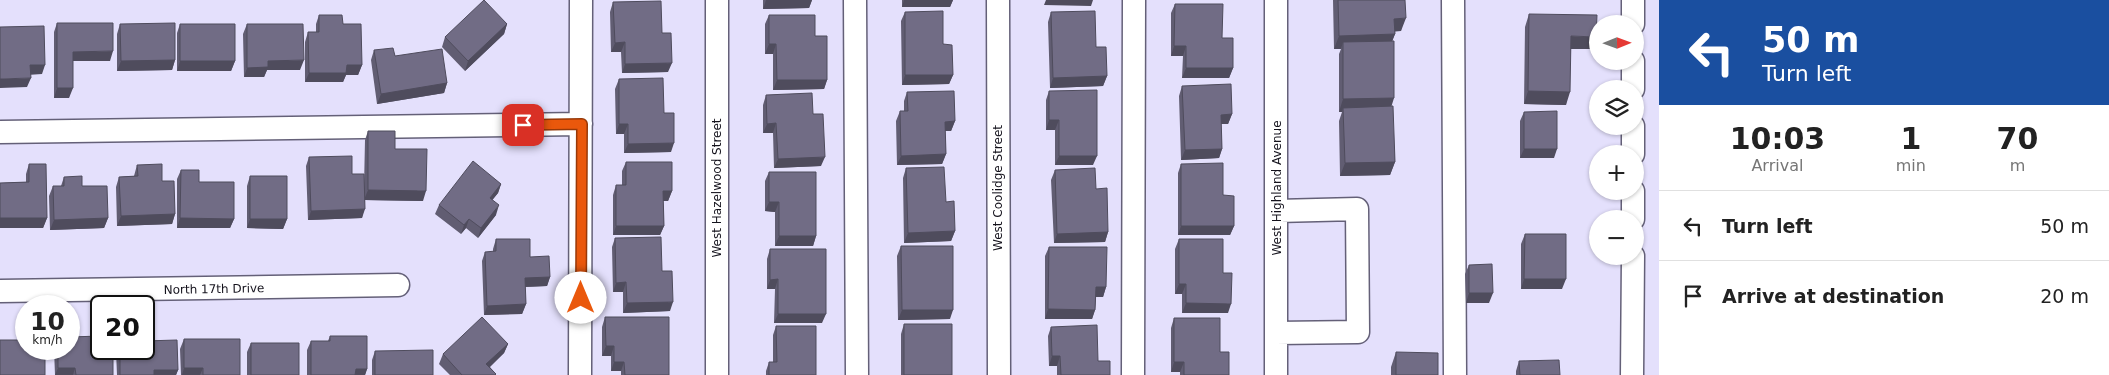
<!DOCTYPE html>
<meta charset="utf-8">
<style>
:root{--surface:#fff;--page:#f2f2f2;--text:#222;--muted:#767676;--line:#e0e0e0}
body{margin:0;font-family:"DejaVu Sans",sans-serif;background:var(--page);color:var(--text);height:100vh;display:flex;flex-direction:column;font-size:19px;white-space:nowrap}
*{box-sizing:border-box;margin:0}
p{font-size:16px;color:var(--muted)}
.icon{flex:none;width:28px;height:28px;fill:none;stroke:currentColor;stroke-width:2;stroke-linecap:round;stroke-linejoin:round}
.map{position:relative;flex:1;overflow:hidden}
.side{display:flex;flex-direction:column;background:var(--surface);width:450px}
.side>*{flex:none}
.hud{background:#1a4fa0;color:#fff;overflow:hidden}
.needle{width:32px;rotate:89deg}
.buttons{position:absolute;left:1589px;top:15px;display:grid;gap:10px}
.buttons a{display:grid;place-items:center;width:55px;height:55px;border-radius:50%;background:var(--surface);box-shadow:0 1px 4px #0004;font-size:25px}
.speed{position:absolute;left:15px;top:295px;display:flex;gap:10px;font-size:25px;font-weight:700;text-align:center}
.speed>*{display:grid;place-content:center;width:65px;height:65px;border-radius:50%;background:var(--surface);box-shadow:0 1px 4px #0004;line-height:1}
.speed small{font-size:12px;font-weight:400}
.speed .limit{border:2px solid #111;border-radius:8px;background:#fff;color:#111}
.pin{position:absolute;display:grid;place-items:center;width:42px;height:42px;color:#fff;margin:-21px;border-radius:10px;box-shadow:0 2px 8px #0006}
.me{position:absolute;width:55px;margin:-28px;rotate:0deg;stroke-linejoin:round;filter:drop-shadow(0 0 4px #0008)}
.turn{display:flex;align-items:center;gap:18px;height:105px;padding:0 20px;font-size:22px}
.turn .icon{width:65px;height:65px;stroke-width:2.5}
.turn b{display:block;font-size:35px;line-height:42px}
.eta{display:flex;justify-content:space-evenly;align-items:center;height:85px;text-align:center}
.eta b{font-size:30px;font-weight:600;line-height:35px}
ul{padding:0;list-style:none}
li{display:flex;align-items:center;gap:15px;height:70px;padding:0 20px;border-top:1px solid var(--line)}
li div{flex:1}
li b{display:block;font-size:19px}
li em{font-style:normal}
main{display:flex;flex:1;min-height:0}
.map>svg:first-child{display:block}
</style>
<main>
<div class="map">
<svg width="1659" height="375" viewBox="0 0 1659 375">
<rect width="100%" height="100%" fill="#e4e0fc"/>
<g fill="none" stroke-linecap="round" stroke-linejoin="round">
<g stroke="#646078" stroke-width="25">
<path id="minor" d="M717 0V375
M855 0 857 375
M998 0 999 375
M1276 0V375
M1453 0 1455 375
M1633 24V0
M1633 89V61
M0 132 581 124
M1633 154V126
M1633 219V191
M0 291 398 285
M1276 333 1358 332 1357 209 1277 211
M580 375 581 0
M1133 375 1134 0
M1632 375 1633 256"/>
</g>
<use href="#minor" stroke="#fff" stroke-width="22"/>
</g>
<path fill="#615d72" d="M763 0H812L809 8 763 9Z
M902 0H953L950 7H902Z
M1333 0H1405L1401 31H1395V34L1392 41 1391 106 1395 162 1390 175 1340 176 1339 121 1342 112H1339V54L1341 49H1334Z
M613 2 662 33 668 72 622 73 621 52H611L610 12Z
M1175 4 1233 68 1229 78H1182L1183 56H1171V13Z
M905 12 943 44 953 75 949 84 902 85 901 21Z
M1051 12 1096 47 1107 76 1103 86 1050 88 1048 22Z
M1529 14 1592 49H1571L1566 105 1524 104 1525 27Z
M319 15 343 24 362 65 358 75H346L343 82H305V42L308 32H316V24Z
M769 15 815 36 827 80 824 89 773 90V54H765V24Z
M57 23 110 61H73L69 98H54V32Z
M120 24 175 60 172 70 117 71V34Z
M180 24 235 61 231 71H177V33Z
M247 24 300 70H267L264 77H244L243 34Z
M507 24 504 34 465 71 442 47 445 37Z
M374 50 395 56 447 83 444 93 377 104 371 60Z
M619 79 664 113 671 152 624 153V134H616L615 89Z
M1182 86 1232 114 1228 124H1221L1222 149 1219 158 1181 160 1179 96Z
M1049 91 1093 165H1055V130H1046V100Z
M907 92 955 121 951 131H945L946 154 942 164 897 165 896 121 900 111H904V101Z
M766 95 813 114 821 166 774 168 773 133H763V105Z
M1524 112 1554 158H1520V121Z
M368 131 395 149 423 201 365 200 362 218 308 220 306 166 309 157 352 174 364 187 365 140Z
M626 162 672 191 668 201H663L664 226 660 235H613V195L616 185H622V171Z
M29 164 47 218 43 228H0V183L26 182V174Z
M1181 164 1223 195 1234 226 1230 235H1178V173Z
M137 165 162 181 175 214 172 224 117 226 116 187 119 177 134 176Z
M906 168 946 202 955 231 951 241 904 243 903 178Z
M181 170 199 182 234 219 230 228H177V179Z
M1055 170 1096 189 1108 232 1105 242 1054 243 1051 180Z
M769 172 816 236 813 246H775V212L765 211V181Z
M250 176 287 219 283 229 247 228V186Z
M64 177 82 186 108 218 104 228 50 230 49 196 53 186H61Z
M501 184 498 193 492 200 496 215 478 238 466 228 461 234 435 214 439 205Z
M1525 234 1562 289H1521V244Z
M615 238 662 271 670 311 623 313V292H613L612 247Z
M496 239 530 257 550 277 547 286 525 287 526 304 522 314 484 315 482 261 485 252H493V249Z
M1179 239 1223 273 1228 313H1182V294H1175V249Z
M901 246 950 319 898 320 897 256Z
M1049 247 1106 287 1103 297H1096L1095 310 1092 319H1045V256Z
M770 249 822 323H774L775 289H767V259Z
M1469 265 1489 303H1466L1465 274Z
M605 317 669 375H621V371H611V356H602V327Z
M1174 318 1220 352 1229 375H1180V372H1171V328Z
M904 324 952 375H901V334Z
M776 326 816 375H766V371L769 362H773V335Z
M1051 327 1098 361 1110 375H1057V366H1049L1048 336Z
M330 336 367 369 365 375H307V350L311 341H328Z
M184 339 240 375H181L180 349Z
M251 343 299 375H247V352Z
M508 344 504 353 490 367 496 374V375H450L439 364 443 354Z
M54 349H69L113 375H55Z
M117 349H144L178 370 176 375H117L116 351Z
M375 351 433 375H372V360Z
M1396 352 1438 375H1391V367Z
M1519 361 1560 375H1516V371Z"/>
<path fill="#4f4c5d" d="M766 0H812L809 8 763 9Z
M904 0H953L950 7H902Z
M1046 0H1093L1091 6 1044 5Z
M1406 18 1401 31 1390 32 1394 19Z
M507 24 504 34 465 71 468 61Z
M1395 34 1390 47 1343 42 1341 49H1334L1339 36Z
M1571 36 1596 37 1592 49H1567Z
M625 42 621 52H611L615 43Z
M769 44H776L773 54H765Z
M1174 46H1186L1183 56H1171Z
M113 51 110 61H69L73 52Z
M175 60 172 70 117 71 121 61Z
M304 60 300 70H267L264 77H244L247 68 268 61Z
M180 61H235L231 71H177Z
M672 63 668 72 622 73 625 64Z
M30 65H45L42 74 27 75Z
M347 65H362L358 75H346L343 82H305L309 73Z
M1186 68H1233L1229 78H1182Z
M905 75H953L949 84 902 85Z
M1107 76 1103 86 1050 88 1053 78Z
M31 78 27 87 0 88V79Z
M777 80H827L824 89 773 90Z
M447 83 444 93 377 104 381 94Z
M57 88H73L69 98H54Z
M1528 91 1570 92 1566 105 1524 104Z
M1394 98 1390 111 1343 108 1342 112H1339L1343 99Z
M1232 114 1228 124H1218L1221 115Z
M1049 120H1059L1055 130H1046Z
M955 121 951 131H941L945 122Z
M776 123 773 133H763L767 124Z
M619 124H628L624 134H616Z
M674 143 671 152 624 153 628 144Z
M1222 149 1219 158 1181 160 1185 150Z
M1524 149H1557L1554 158H1520Z
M946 154 942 164 897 165 901 156Z
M1059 156H1097L1093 165H1055Z
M825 157 821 166 774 168 778 159Z
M1395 162 1390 175 1340 176 1345 163Z
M501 184 498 193 486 208 490 198Z
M368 190 426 191 423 201 364 200Z
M663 191H672L668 201H660Z
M769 202H779L775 212 765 211Z
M499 205 496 215 478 238 481 228Z
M365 209 362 218 308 220 311 211Z
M175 214 172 224 117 226 121 216Z
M0 218H47L43 228H0Z
M108 218 104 228 50 230 54 220Z
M180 218 234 219 230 228H177Z
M250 219H287L283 229 247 228Z
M469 219 466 228 461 234 464 225Z
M616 226H664L660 235H613Z
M1181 226H1234L1230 235H1178Z
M955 231 951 241 904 243 908 233Z
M1108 232 1105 242 1054 243 1057 234Z
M779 236H816L813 246H775Z
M550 277 547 286 522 287 525 278Z
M778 279 775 289H767L770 280Z
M1524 279H1566L1562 289H1521Z
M626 282 623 292H613L616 283Z
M1179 284H1186L1182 294H1175Z
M1096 287H1106L1103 297H1092Z
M1469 293H1493L1489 303H1466Z
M673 302 670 311 623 313 627 303Z
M1186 303 1231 304 1228 313H1182Z
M526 304 522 314 484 315 487 306Z
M1048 309 1095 310 1092 319H1045Z
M902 310H953L950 319 898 320Z
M778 314H826L822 323H774Z
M508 344 504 353 483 373 486 364Z
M606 346H614L611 356H602Z
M1052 356H1060L1057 366H1049Z
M614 362H624L621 371H611Z
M1174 362H1184L1180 372H1171Z
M58 368H75L73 375H55Z
M184 368H203L200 375H182Z
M356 369H367L365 375H353Z
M154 370H178L176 375H153Z"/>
<path fill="#716c85" stroke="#4f4c5d" d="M484 0 507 24 468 61 445 37Z
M1338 0H1405L1406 18 1394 19 1395 34 1339 36Z
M661 1 662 33H671L672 63 625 64V42L615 43 613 2Z
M1175 4H1223L1222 38H1233V68H1186V46H1174Z
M943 11V44L952 45 953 75H905V12Z
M1095 11 1096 47H1106L1107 76 1053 78 1051 12Z
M1529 14 1597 15 1596 37 1571 36 1570 92 1528 91Z
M319 15H342L343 24H361L362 65H347L346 73H309L308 32H319Z
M769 15H815V36H827V80H777L776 44H769Z
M57 23H113V51L73 52V88H57Z
M175 23V60L121 61 120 24Z
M180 24H235V61H180Z
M247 24H303L304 60 268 61V67L247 68Z
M44 26 45 65H30L31 78 0 79V27Z
M1394 41V98L1343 99V42Z
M393 48 395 56 442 49 447 83 381 94 374 50Z
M663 78 664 113H674V143L628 144V124H619V79Z
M1231 84 1232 114 1221 115 1222 149 1185 150 1182 86Z
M1097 90V156H1059V120H1049V91Z
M954 91 955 121 945 122 946 154 901 156 900 111H908L907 92Z
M812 93 813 114H823L825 157 778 159 776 123 767 124 766 95Z
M1393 106 1395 162 1345 163 1343 108Z
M1557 111V149H1524V112Z
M368 131H395V149H427L426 191 368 190Z
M352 156V174H364L365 209 311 211 309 157Z
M473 161 501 184 490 198 499 205 481 228 469 219 464 225 439 205Z
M626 162H672V191H663L664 226H616V185H626Z
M1223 163V195L1234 196V226H1181V164Z
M29 164H46L47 218H0V183L29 182Z
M162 164V181H174L175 214 121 216 119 177 138 176 137 165Z
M944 167 946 202 954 201 955 231 908 233 906 168Z
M1095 168 1096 189 1107 188 1108 232 1057 234 1055 170Z
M181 170H199V182H234V219L180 218Z
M769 172H816V236H779V202H769Z
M82 176V186H107L108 218 54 220 53 186H64V177Z
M250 176H287V219H250Z
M1525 234H1566V279H1524Z
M661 237 662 271H672L673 302 627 303 626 282 616 283 615 238Z
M496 239H530V257L549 256 550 277 525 278 526 304 487 306 485 252 496 251Z
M1179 239H1223V273H1232L1231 304 1186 303V284H1179Z
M901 246H953V310H902Z
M1049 247H1107L1106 287H1096L1095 310 1048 309Z
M770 249H826V314H778V279L770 280Z
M1492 264 1493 293H1469V265Z
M482 317 508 344 486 364 496 374 495 375H462L443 354Z
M605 317H669V375H625L624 362H614V346H606Z
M1174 318H1220V352H1229V375H1184V362H1174Z
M904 324H952V375H904Z
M1097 325 1098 361H1110V375H1061L1060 356H1052L1051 327Z
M776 326H816V375H769V362H777Z
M101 336V349H113V375H76L75 368H58V349H69V337Z
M330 336H367V369H356L355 375H311V341H330Z
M184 339H240V375H203V368H184Z
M0 340H26V349H45V375H0Z
M177 340 178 370H154V375H120V349H144V341Z
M251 343H299V375H251Z
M433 350V375H375V351Z
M1396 352 1438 353V375H1396Z
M1559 360 1560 375H1520L1519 361Z"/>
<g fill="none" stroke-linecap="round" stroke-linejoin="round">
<g stroke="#983908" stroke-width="12">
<path id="route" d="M523 125 582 124 581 298"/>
</g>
<use href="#route" stroke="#ea580c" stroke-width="9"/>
</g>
<g text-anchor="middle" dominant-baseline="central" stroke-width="4" stroke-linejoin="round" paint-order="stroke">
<g font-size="12" fill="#14121c" stroke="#fff">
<text transform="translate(717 188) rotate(-90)">West Hazelwood Street</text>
<text transform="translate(998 188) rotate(-90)">West Coolidge Street</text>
<text transform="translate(1277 188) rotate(-90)">West Highland Avenue</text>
<text transform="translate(214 289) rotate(-1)">North 17th Drive</text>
</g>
</g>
</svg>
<div class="buttons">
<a><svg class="needle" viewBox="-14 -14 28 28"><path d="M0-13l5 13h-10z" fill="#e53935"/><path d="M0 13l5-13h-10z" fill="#767676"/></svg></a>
<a><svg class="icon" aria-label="layers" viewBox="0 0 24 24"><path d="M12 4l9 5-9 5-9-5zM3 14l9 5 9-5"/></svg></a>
<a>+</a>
<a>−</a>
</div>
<div class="speed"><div>10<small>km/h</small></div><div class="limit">20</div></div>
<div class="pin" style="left:523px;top:125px;background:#d93025"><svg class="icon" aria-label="arrive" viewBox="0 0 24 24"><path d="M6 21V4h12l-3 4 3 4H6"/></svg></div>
<svg class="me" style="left:581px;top:298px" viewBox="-20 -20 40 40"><circle r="19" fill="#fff"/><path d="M0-13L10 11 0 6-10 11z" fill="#ea580c"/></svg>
</div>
<section class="side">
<div class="hud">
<div class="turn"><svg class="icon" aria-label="left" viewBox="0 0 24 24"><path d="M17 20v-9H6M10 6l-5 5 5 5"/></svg><div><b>50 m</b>Turn left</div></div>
</div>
<div class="eta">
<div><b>10:03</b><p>Arrival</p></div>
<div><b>1</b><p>min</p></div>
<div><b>70</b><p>m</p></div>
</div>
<ul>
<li><svg class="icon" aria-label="left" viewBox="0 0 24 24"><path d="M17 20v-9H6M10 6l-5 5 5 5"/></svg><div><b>Turn left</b></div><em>50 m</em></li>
<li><svg class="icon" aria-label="arrive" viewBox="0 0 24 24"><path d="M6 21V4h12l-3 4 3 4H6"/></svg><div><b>Arrive at destination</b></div><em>20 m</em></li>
</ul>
</section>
</main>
